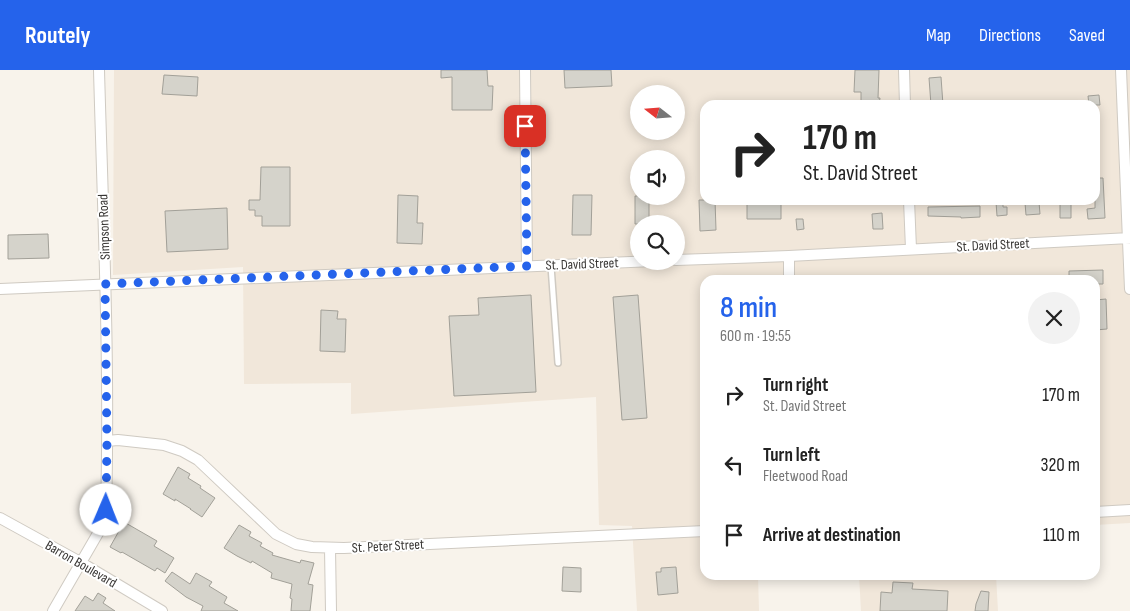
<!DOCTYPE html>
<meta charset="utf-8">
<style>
:root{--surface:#fff;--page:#f2f2f2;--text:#222;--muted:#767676;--accent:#2563eb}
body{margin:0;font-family:"Sofia Sans Condensed",sans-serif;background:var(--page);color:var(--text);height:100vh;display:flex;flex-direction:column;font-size:19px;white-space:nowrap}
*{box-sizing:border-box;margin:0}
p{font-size:16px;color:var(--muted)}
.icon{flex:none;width:28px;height:28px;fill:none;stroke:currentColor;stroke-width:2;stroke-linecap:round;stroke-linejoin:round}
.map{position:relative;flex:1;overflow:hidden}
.sheet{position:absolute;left:700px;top:205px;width:400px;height:305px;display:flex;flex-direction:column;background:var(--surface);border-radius:15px;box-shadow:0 2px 12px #0003}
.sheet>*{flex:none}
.hud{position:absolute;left:700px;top:30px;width:400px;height:105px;border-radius:15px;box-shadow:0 2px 12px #0003;background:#fff;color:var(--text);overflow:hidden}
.needle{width:32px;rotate:287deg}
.fabs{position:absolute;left:630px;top:15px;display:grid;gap:10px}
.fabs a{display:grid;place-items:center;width:55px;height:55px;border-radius:50%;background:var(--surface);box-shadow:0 2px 12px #0003;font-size:25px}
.pin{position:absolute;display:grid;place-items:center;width:42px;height:42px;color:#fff;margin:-21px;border-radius:10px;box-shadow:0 2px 8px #0006}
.me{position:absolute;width:55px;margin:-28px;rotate:1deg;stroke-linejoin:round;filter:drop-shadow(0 0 4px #0008)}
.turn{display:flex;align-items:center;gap:18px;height:105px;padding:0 20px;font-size:22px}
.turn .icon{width:65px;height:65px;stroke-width:2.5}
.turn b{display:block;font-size:35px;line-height:42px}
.round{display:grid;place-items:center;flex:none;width:52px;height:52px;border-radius:26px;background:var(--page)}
.headline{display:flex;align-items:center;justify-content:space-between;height:85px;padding:0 20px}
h1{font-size:30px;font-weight:600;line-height:38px;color:var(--accent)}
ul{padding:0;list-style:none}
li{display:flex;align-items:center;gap:15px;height:70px;padding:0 20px}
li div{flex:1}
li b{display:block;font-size:19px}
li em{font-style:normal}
header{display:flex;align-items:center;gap:30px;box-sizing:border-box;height:70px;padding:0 25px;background:var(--accent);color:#fff}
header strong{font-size:24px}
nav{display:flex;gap:28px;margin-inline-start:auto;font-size:18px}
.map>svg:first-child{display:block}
</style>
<header>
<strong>Routely</strong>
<nav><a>Map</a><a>Directions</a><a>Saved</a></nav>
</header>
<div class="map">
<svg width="1130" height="541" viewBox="0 0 1130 541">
<rect width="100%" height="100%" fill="#f8f3eb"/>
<path fill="#f1e7da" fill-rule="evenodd" d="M114 0H1130V453L1095 455V210H705V505H758L759 541H637L632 456 599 455 596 327 351 344V313L244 314 243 197 113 205ZM639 24H676V61H639ZM705 35H1095V130H705ZM639 89H676V126H639ZM639 154H676V191H639Z
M859 505H996L998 541H861Z"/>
<path fill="#d5d3cb" stroke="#a2a098" d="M441 0H487L488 16H493L492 40H452V7L441 8Z
M564 0H611L612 16 565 18Z
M855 0H879L878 28H880L879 35H861V22H854Z
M164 5 198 7 197 26 162 24Z
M941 7 943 35H931L929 8Z
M1099 25 1100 35H1089L1088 26Z
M261 97H290V156H262V146H255V140H249V130H260Z
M1095 108H1103L1105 148 1088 149 1087 139 1095 138Z
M398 125 418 126 417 153H423L422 174 397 173Z
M573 125H592L591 165H572Z
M635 126H649V154H635Z
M699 130H715L716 160 700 161Z
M747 130H781V149H747Z
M1060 130H1071V148H1060Z
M996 132H1003V137H1007V145L997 146Z
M1039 132 1040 144 1026 145 1025 133Z
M980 136V147L961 148V147L928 146V137Z
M227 138 228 179 167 182 165 141Z
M882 143 883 159H873L872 144Z
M796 149H803L804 159 797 160Z
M48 164 49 188 8 189V165Z
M1103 200V214H1095V210H1069V201Z
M531 225 536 322 454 326 449 246 479 245 478 228Z
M638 225 647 348 622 350 613 227Z
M1106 229 1107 259 1095 260V230Z
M321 240 338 241 337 249H346L345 282 320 281Z
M178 397 190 404 188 408 201 416 200 418 215 428 202 447 190 439H191L175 429V431L163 424Z
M124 452 157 471 154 476 174 488 165 503 157 498 155 501 122 482 121 483 110 477Z
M239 455 251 462 249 466 262 473 260 476 273 483 272 485 300 493 301 490 314 493 308 514 313 515 310 541H291L292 529 290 528 292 514 271 508 272 503 252 491 251 493 237 486 224 478Z
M563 497 581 498V522L562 521Z
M676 497 678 523 658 525 656 502H661V498Z
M172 502 190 514 196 503 212 512 209 516 227 527 224 533 238 541H201L203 536 186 527 165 511Z
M893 512 913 513 912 519 948 521 947 541H880L881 522 892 523Z
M981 521 989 522 988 541H975L976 534Z
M98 523 106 528 103 533 115 541H75L85 526 93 531Z"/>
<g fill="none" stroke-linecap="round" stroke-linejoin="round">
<g stroke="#cfcac2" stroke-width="8">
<path id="lane" d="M551 196 558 293"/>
</g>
<g stroke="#cfcac2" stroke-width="12">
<path id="street" d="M525 0 527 196
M904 0 905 35
M1121 0 1130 219
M909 130 911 179
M676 190 789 186 1130 168
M789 210V186
M0 219 654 191
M107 371 118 370 164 375 182 381 198 390 276 464 296 474 312 477 344 478 705 461
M1095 442 1130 440
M0 448 80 492 162 541
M330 478 331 541
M53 541 101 458 105 447 106 440C110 294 103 147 99 0"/>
</g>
<use href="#lane" stroke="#fff" stroke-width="5"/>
<use href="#street" stroke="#fff" stroke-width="10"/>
</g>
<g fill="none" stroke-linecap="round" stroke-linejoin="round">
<path stroke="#2563eb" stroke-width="9" stroke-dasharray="0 16.2" d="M106 440 107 371 105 214 527 196 525 56"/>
</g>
<g text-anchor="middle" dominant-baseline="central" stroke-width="4" stroke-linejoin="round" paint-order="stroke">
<g font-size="14" fill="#373533" stroke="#fff">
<text transform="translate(104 157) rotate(-92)">Simpson Road</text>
<text transform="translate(993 175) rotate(-3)">St. David Street</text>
<text transform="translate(582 194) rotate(-2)">St. David Street</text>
<text transform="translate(388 476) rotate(-3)">St. Peter Street</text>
<text transform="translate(81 494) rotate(30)">Barron Boulevard</text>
</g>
</g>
</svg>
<div class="fabs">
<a><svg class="needle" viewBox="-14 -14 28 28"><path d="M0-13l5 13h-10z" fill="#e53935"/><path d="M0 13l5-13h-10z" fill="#767676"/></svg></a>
<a><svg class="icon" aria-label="sound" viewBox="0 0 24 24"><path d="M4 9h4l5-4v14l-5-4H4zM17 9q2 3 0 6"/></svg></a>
<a><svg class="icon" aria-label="search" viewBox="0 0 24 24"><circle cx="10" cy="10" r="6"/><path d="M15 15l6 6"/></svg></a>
</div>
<div class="pin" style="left:525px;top:56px;background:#d93025"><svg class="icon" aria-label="arrive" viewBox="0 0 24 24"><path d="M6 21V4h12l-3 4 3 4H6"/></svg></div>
<svg class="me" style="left:106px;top:440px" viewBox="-20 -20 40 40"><circle r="19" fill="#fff"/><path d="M0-13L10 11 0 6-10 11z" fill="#2563eb"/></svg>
<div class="hud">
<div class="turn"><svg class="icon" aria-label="right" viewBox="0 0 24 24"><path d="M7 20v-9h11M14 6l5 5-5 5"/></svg><div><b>170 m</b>St. David Street</div></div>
</div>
<section class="sheet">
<div class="headline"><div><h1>8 min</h1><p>600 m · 19:55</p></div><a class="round"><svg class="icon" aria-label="close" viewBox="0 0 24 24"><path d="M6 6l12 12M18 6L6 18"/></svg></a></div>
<ul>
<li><svg class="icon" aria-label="right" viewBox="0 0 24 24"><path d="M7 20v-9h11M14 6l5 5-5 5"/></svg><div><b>Turn right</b><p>St. David Street</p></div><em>170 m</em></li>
<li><svg class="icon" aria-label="left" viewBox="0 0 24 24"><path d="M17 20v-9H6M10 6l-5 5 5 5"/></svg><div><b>Turn left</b><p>Fleetwood Road</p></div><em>320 m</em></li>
<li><svg class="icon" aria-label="arrive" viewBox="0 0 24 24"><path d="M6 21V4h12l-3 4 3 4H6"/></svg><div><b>Arrive at destination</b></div><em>110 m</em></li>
</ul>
</section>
</div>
